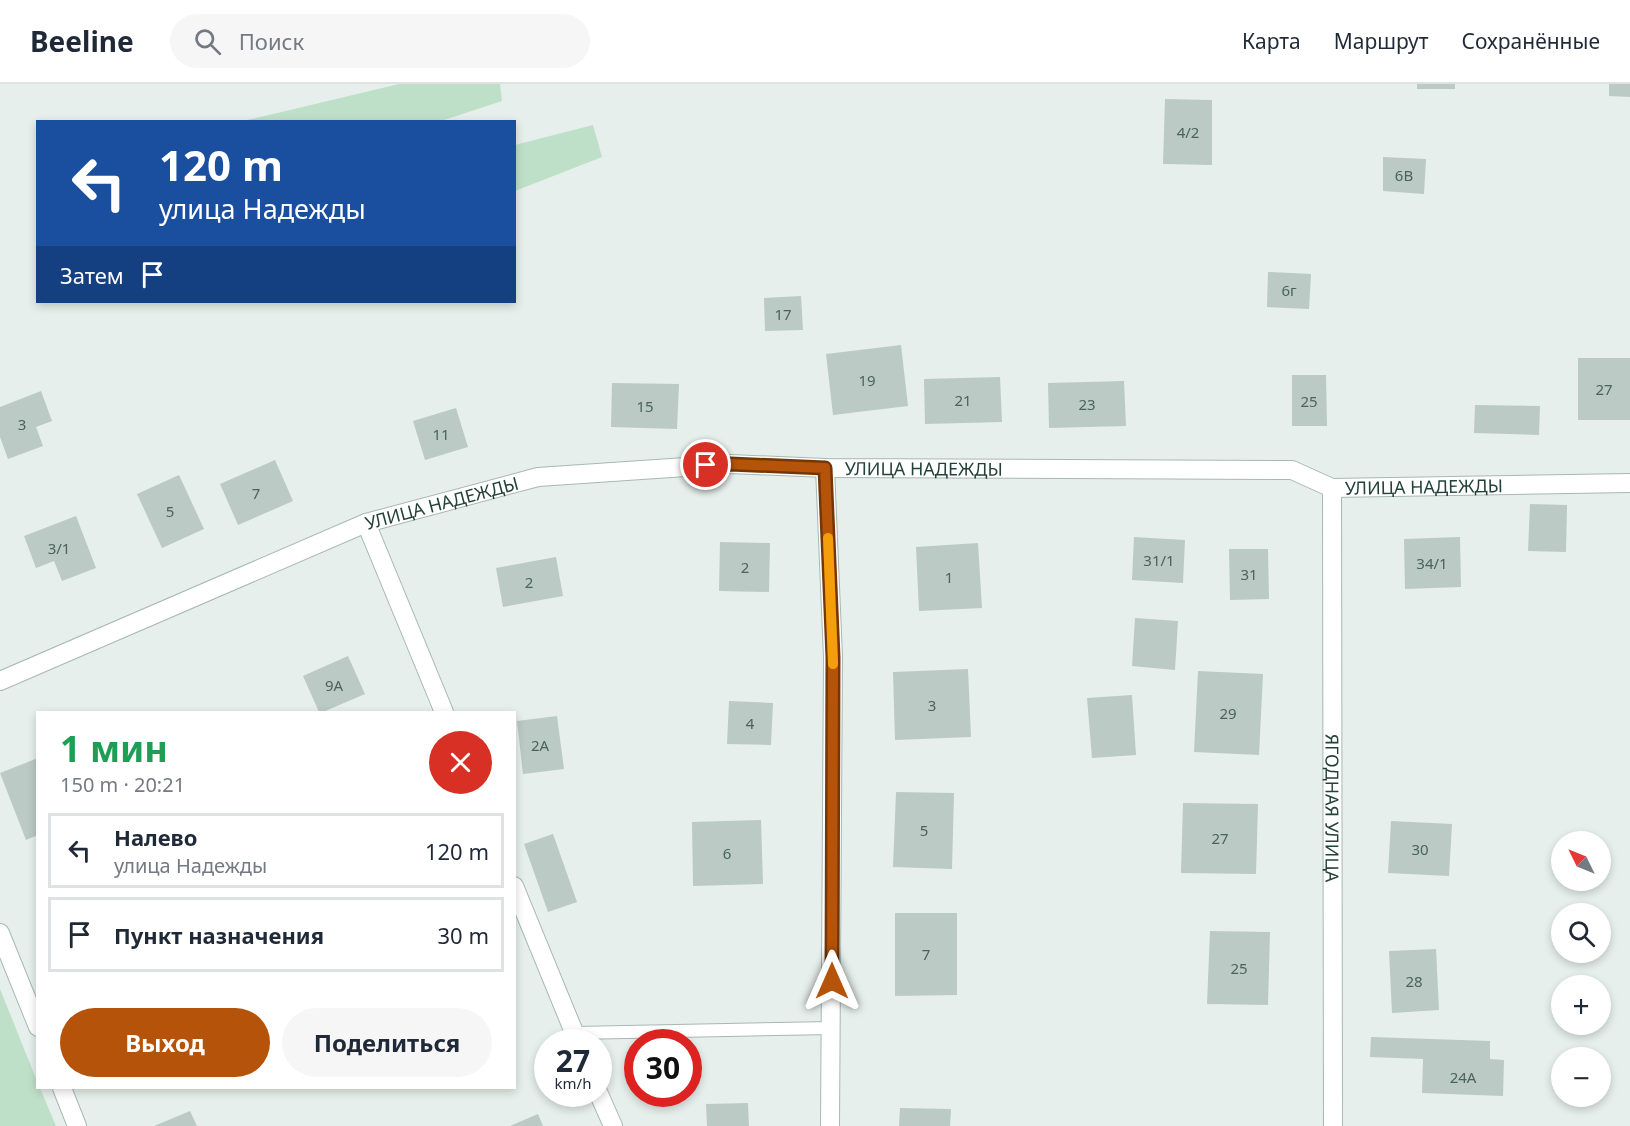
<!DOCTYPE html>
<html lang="ru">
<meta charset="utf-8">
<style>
:root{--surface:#fff;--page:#f6f6f7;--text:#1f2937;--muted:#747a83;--line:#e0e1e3;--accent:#b45309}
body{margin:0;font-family:"Noto Sans",sans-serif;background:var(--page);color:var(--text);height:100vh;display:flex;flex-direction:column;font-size:22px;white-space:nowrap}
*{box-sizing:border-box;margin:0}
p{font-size:20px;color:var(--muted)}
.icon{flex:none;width:33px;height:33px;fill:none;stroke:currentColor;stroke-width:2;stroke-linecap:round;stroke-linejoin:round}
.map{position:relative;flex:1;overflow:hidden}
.panel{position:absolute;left:36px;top:627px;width:480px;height:378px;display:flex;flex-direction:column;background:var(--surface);border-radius:0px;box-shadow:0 3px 9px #0003}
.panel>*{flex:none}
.top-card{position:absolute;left:36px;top:36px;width:480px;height:183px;border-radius:0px;box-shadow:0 3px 9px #0003;background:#1a4fa0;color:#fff;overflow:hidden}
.needle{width:39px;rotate:313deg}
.tools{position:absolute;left:1551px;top:747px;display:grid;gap:12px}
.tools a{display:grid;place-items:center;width:60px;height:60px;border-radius:50%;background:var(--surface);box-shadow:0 3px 9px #0003;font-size:30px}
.speed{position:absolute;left:534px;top:945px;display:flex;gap:12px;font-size:30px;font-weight:700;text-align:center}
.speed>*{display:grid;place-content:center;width:78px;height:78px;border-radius:50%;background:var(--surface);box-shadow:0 3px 9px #0003;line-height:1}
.speed small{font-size:15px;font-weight:400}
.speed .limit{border:9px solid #d22;background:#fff;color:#111}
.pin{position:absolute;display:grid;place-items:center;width:51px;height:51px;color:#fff;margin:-26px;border:3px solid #fff;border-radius:50%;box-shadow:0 2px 6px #0007}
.me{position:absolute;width:66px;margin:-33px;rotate:0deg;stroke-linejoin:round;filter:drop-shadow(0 0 4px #0008)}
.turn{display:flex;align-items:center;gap:21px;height:126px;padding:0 24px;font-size:27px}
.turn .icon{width:78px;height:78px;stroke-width:2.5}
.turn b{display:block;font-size:42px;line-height:51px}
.then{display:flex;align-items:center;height:57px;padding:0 24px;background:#0003;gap:12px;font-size:22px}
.round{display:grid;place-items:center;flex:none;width:63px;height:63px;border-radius:32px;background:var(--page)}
.headline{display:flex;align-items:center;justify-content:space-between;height:102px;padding:0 24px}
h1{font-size:36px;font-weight:700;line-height:45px;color:#1e9e55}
.action{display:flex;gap:12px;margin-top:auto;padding:12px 24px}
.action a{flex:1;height:69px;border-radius:36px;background:var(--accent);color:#fff;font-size:24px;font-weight:700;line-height:69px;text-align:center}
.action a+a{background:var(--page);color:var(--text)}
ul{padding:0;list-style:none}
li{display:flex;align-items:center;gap:18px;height:75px;margin:0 12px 9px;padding:0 12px;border:3px solid var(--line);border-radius:0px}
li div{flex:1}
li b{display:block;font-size:22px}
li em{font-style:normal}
header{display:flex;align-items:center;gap:36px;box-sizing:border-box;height:84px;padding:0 30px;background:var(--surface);border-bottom:2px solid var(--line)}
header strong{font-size:28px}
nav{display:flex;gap:33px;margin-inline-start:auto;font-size:21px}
.search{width:420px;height:54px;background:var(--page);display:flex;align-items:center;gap:15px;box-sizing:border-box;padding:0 21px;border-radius:33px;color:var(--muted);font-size:22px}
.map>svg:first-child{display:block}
</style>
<header>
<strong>Beeline</strong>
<div class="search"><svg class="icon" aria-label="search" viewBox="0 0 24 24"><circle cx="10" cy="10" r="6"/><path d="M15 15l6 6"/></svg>Поиск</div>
<nav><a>Карта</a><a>Маршрут</a><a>Сохранённые</a></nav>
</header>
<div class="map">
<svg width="1630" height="1042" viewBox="0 0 1630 1042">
<rect width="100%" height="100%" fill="#e6efeb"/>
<path fill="#bfe0c8" d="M399 0H500L502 17 441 37H243Z
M593 41 602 73 515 107V61Z
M0 905 37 997 38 1004H40L56 1042H0Z"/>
<path fill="#bbcac4" d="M1417 0H1455V5H1417Z
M1609 0H1630V13L1609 12Z
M1165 15 1212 16V81L1163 80Z
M1383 73 1426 75 1424 110 1383 107Z
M1268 188 1311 190 1309 225 1267 223Z
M801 212 803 246 765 247 764 214Z
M901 261 908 322 833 331 826 270Z
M1578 274H1630V336H1578Z
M1292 291H1326L1327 342H1292Z
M1000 293 1002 338 925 340 924 295Z
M1124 297 1126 342 1049 344 1048 299Z
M612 299 679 300 677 345 611 343Z
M41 307 52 337 36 343 43 362 8 375 0 353V323Z
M1475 321 1540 322 1539 351 1474 349Z
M456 324 468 363 425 376 413 337Z
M275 376 293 417 238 441 220 400Z
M179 391 204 445 162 464 137 410Z
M1530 420 1567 421 1566 468 1528 467Z
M76 432 96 484 62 497 54 477 36 484 24 452Z
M1134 453 1185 456 1183 499 1132 496Z
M1460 453 1461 503 1405 505 1404 455Z
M720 458 770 459 769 508 719 507Z
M978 459 982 524 919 527 916 463Z
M1229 465H1268L1269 515 1230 516Z
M556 473 563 512 503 523 496 484Z
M1135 534 1178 537 1175 586 1132 582Z
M348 572 365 610 323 628H319L303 592Z
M968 585 971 653 895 656 893 588Z
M1198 587 1263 590 1259 671 1194 668Z
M1132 611 1136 671 1092 674 1087 614Z
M729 617 773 619 771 661 727 660Z
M557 632 564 685 523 690 517 637Z
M38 674V751L26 756 0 689Z
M896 708 954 709 952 785 893 783Z
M1183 719 1258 720 1256 790 1181 789Z
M761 736 763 800 693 802 692 738Z
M1391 737 1452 740 1449 792 1388 789Z
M553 750 577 818 548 828 524 760Z
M895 829H957V911L895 912Z
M1210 847 1270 848 1268 921 1207 920Z
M1436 865 1439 926 1392 929 1389 867Z
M1371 953 1490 957V975L1504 976 1503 1012 1422 1009 1423 975 1370 973Z
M748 1019 749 1042H707L706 1020Z
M900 1024 951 1025 950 1042H899Z
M190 1027 197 1042H154Z
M538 1030 543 1042H510Z"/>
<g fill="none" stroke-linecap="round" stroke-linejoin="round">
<g stroke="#a8b8b2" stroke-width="14">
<path id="lane" d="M575 949 832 944"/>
</g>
<g stroke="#a8b8b2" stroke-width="20">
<g id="street">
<path d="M825 384 833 573 830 1042"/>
<path id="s1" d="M1332 404 1333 1042"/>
<path d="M366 439 444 628"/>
<path id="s2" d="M0 597 366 439 538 393 730 380 825 384 1292 386 1332 404 1630 399"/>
<path d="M514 802 578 958"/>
<path d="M0 849 38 943"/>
<path d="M62 1004 77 1042"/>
<path d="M598 1008 613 1042"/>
</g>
</g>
<use href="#lane" stroke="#fff" stroke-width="12"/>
<use href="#street" stroke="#fff" stroke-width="18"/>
</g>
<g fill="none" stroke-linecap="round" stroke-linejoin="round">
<g stroke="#753606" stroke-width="15">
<path id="route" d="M706 381 730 380 825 384 833 573 832 897"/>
</g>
<use href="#route" stroke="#b45309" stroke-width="10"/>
<path stroke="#f59e0b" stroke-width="10" d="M828 454 833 580"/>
</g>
<g text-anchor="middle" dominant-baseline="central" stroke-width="4.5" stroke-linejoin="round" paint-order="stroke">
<g font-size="15" fill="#4a645c">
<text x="1188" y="48">4/2</text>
<text x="1404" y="91">6В</text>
<text x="1289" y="206">6г</text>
<text x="783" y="230">17</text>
<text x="867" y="296">19</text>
<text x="1604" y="305">27</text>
<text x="963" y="316">21</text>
<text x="1309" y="317">25</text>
<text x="1087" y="320">23</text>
<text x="645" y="322">15</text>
<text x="22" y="340">3</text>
<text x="441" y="350">11</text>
<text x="256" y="409">7</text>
<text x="170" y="427">5</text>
<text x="59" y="464">3/1</text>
<text x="1159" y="476">31/1</text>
<text x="1432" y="479">34/1</text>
<text x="745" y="483">2</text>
<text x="1249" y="490">31</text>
<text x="949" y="493">1</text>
<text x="529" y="498">2</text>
<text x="334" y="601">9А</text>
<text x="932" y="621">3</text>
<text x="1228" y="629">29</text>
<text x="750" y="639">4</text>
<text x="540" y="661">2А</text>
<text x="924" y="746">5</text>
<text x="1220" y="754">27</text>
<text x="1420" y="765">30</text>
<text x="727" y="769">6</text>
<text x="926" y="870">7</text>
<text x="1239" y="884">25</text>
<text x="1414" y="897">28</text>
<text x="1463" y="993">24А</text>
</g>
<g font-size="18" fill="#24423a" stroke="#f7fbf9">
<text stroke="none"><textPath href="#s2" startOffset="963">УЛИЦА НАДЕЖДЫ</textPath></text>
<text stroke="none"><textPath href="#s2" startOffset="1467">УЛИЦА НАДЕЖДЫ</textPath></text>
<text stroke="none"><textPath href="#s2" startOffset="477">УЛИЦА НАДЕЖДЫ</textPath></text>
<text stroke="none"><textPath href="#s1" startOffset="320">ЯГОДНАЯ УЛИЦА</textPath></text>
</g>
</g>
</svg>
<div class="tools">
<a><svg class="needle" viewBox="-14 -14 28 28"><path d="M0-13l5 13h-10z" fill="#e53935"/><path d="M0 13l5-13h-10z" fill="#747a83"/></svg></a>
<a><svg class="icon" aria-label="search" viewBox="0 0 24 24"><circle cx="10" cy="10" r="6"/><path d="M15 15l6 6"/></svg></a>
<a>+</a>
<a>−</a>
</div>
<div class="speed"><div>27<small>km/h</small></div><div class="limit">30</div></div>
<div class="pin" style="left:706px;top:381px;background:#d93025"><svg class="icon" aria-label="arrive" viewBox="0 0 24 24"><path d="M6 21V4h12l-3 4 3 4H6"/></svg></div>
<svg class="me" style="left:832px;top:897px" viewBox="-20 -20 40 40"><path d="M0-17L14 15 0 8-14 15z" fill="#b45309" stroke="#fff" stroke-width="4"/></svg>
<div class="top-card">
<div class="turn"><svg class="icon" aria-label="left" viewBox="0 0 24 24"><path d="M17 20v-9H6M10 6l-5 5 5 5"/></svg><div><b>120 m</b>улица Надежды</div></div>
<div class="then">Затем<svg class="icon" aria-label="arrive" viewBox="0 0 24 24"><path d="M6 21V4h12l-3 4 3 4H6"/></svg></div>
</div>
<section class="panel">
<div class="headline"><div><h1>1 мин</h1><p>150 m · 20:21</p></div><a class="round" style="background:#d93025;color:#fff"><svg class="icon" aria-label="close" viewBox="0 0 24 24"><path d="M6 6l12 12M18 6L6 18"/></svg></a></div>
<ul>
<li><svg class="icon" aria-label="left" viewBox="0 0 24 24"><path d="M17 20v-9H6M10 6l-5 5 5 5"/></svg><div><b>Налево</b><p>улица Надежды</p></div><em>120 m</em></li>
<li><svg class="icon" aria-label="arrive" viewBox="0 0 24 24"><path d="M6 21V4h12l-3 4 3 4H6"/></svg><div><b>Пункт назначения</b></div><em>30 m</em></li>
</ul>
<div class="action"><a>Выход</a><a>Поделиться</a></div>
</section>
</div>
